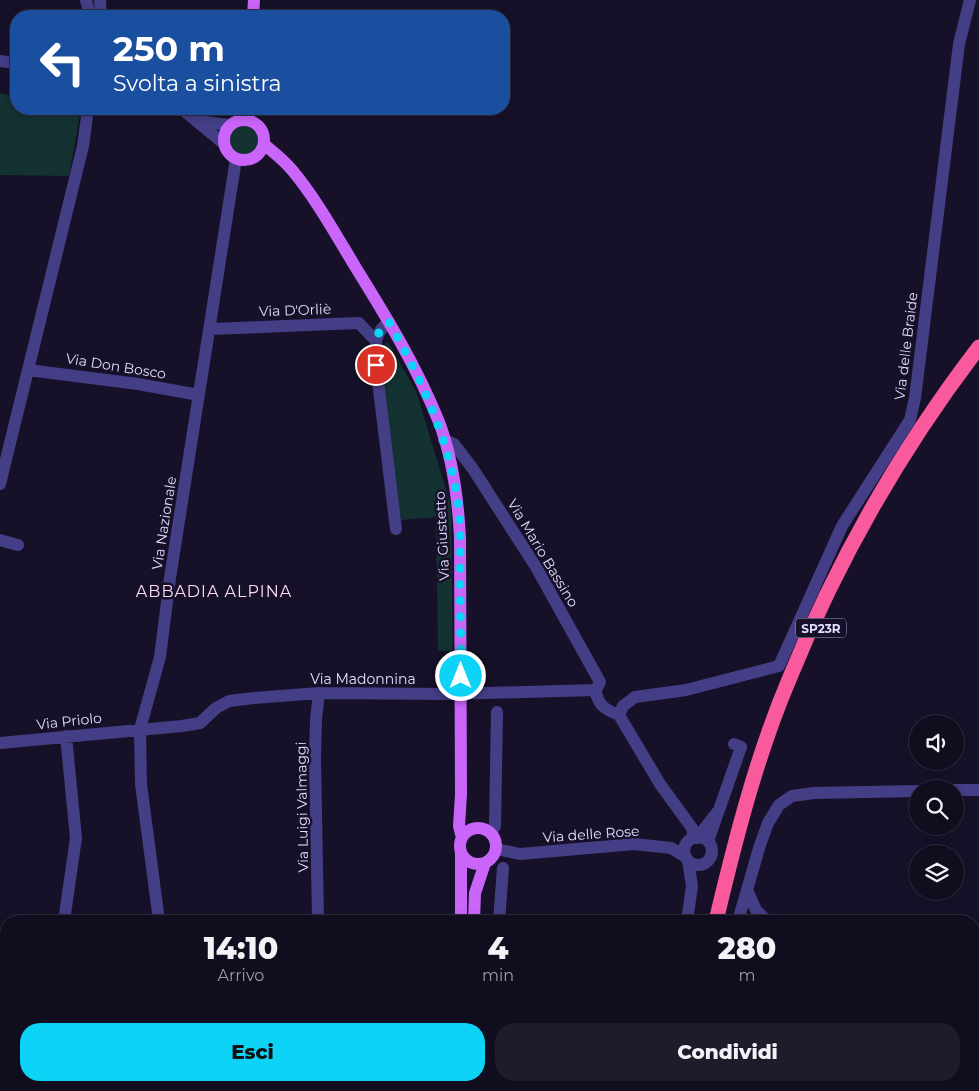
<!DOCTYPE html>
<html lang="it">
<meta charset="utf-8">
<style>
:root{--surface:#100d1e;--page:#1e1b2b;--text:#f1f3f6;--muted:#9c9ca4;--line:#302d3c;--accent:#0dd4f6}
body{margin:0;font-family:Montserrat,sans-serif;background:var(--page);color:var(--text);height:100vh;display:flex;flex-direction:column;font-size:19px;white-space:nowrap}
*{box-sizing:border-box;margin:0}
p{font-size:16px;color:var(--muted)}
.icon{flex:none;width:28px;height:28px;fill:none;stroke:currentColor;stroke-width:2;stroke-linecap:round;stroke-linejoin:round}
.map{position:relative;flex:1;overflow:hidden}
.drawer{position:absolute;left:0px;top:915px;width:980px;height:176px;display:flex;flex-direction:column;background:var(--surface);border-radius:20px 20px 0 0;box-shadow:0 2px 8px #0003,0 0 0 1px var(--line)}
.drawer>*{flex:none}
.guide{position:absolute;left:10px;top:10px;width:500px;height:105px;border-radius:20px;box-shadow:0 2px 8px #0003,0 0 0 1px var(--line);background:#1a4fa0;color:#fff;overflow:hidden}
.buttons{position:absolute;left:909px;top:715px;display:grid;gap:10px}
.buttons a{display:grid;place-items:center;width:55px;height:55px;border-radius:50%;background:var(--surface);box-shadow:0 2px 8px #0003,0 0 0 1px var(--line);font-size:25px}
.pin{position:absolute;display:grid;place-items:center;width:42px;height:42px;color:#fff;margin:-21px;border:2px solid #fff;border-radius:50%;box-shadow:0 1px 5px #0007}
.me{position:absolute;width:55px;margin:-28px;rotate:0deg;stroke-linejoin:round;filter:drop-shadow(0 0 4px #0008)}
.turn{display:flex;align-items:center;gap:18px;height:105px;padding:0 20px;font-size:22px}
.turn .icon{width:65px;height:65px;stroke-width:2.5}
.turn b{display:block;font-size:35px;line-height:42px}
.eta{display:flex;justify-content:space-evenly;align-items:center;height:85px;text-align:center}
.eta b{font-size:30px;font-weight:800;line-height:35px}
.action{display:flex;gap:10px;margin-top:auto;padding:10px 20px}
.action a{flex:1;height:58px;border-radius:20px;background:var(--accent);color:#111;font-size:20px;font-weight:800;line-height:58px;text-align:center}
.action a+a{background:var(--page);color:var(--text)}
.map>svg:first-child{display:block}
</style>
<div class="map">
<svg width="979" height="1091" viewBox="0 0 979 1091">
<rect width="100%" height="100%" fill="#161128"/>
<path fill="#143232" d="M0 93 16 96V109H81L69 176 0 175Z
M230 140a14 14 0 1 1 28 0a14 14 0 1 1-28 0Z
M388 342 416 391 451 506 453 651H438L436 517 401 520 379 350Z"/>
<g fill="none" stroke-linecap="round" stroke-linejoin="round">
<path stroke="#443e86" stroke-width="12" d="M86 0 90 16
M100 0 101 16
M0 61 16 63
M182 109 224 144
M196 121 230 125
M389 322C373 333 375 347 376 365L396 529
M210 329 359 323 375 340
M28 370 138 384 199 395
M444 440 454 444 473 469 536 567 600 682 597 688 595 690
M0 484 83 146 88 109
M0 540 18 545
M619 715 623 706 635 697 686 690 779 666 842 526 910 420 915 398 959 44 970 0
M619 715 660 784 692 828 694 838
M0 743 182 726 200 723 216 708 229 701 254 698 319 693 451 694 595 690C599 706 604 709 619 715
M955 790H979
M719 810 741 747 734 744
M491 833 495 826 497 712
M684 851a14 14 0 1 1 28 0a14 14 0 1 1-28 0Z
M697 838 719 810 708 841
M496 849 520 854 634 844 671 848 686 857
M747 890 756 910 767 921
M64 921 76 838 66 736
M159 921 141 784 140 729 160 657 170 578 236 159
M318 921 315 758 316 719 319 693
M499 921 503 868
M687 921 692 886 688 860
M738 921 760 845 768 823 779 805 792 796 814 793 918 791
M0 1022 6 1021
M53 1085V1091
M238 1085 239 1091
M852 1085V1091
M282 1091 291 1085
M486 1091V1085
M590 1091V1085
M705 1091 706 1085"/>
<path stroke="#c965f9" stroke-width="12" d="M253 16 254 0
M224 140a20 20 0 1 1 40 0a20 20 0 1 1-40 0Z
M264 144C273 152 284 160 292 170 317 200 336 235 356 268 387 318 417 367 439 422 453 459 458 499 460 537L461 794 459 826 462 838
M460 846a18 18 0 1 1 36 0a18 18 0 1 1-36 0Z
M461 853V921
M474 921 475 893 485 863
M449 1091 450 1085
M463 1091 464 1085
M663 1091 664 1085
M687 1091 688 1085"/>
<path stroke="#f95a9e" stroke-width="15" d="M716 921C735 841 756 758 788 682 837 561 900 450 979 347"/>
</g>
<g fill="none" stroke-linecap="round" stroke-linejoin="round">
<path stroke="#0dd4f6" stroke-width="9" stroke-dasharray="0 16.2" d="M376 365C375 347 373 333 389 322 421 379 448 436 458 502 461 525 460 550 460 574 460 608 461 642 461 676"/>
</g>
<g text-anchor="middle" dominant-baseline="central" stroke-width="5" stroke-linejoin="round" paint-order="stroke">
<rect fill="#161128" stroke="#a39ebe" stroke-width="1" x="796" y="618.5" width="50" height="19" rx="4"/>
<g font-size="12" font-weight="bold" fill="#e0dafe">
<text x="821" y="628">SP23R</text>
</g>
<g font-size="14" fill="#e0dafe" stroke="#161128">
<text transform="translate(295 310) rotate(-2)">Via D'Orliè</text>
<text transform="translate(906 346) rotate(-83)">Via delle Braide</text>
<text transform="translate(116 366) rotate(9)">Via Don Bosco</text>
<text transform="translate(164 523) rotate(-81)">Via Nazionale</text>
<text transform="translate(442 536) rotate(-93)">Via Giustetto</text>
<text transform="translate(543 553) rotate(59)">Via Mario Bassino</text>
<text x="363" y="679">Via Madonnina</text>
<text transform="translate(69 721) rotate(-6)">Via Priolo</text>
<text transform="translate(302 807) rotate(-91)">Via Luigi Valmaggi</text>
<text transform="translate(591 834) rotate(-4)">Via delle Rose</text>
</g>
<g font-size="16" letter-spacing="1" fill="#fedcf0" stroke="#161128">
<text x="214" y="591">ABBADIA ALPINA</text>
</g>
</g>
</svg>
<div class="buttons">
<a><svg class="icon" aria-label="sound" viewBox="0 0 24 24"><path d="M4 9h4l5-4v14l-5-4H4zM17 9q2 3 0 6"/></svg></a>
<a><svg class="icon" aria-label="search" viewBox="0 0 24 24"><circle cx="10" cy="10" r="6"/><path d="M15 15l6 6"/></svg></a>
<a><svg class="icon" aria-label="layers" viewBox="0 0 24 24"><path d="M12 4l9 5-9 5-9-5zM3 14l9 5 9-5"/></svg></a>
</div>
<div class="pin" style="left:376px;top:365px;background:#d93025"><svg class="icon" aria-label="arrive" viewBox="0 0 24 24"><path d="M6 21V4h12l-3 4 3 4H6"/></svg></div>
<svg class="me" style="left:461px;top:676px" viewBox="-20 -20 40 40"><circle r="17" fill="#0dd4f6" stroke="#fff" stroke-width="3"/><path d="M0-11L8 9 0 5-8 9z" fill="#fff"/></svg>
<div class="guide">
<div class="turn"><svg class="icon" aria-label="left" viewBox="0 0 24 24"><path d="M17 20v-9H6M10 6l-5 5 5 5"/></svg><div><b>250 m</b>Svolta a sinistra</div></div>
</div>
<section class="drawer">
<div class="eta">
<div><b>14:10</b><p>Arrivo</p></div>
<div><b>4</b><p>min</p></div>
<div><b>280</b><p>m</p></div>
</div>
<div class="action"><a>Esci</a><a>Condividi</a></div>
</section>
</div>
